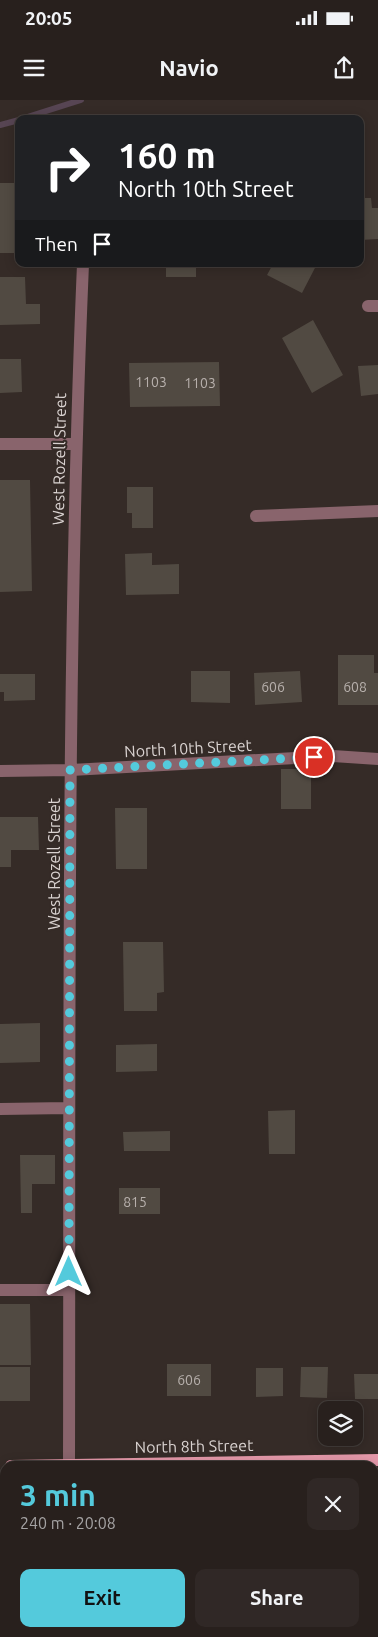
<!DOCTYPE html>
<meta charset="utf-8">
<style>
:root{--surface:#28201d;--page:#302826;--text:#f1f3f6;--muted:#a5a3a4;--line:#443e3b;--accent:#54cadc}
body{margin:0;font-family:Ubuntu,sans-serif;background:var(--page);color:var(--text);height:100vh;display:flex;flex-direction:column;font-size:19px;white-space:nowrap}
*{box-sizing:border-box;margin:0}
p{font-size:16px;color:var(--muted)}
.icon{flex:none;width:28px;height:28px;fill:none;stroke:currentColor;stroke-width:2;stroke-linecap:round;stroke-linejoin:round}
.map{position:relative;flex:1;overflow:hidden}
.side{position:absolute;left:0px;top:1361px;width:379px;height:176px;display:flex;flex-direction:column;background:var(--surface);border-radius:15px 15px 0 0;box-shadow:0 2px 12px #0003,0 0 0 1px var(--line)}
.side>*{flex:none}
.hud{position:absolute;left:15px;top:15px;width:349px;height:152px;border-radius:10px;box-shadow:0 2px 12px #0003,0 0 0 1px var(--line);background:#202124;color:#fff;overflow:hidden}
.controls{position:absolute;left:318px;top:1301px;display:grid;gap:10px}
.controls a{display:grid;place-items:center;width:45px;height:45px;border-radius:10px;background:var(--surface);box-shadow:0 2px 12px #0003,0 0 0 1px var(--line);font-size:25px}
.pin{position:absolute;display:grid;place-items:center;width:42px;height:42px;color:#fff;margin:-21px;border:2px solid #fff;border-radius:50%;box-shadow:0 1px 5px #0007}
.me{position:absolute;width:55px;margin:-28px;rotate:0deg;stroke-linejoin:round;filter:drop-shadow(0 0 4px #0008)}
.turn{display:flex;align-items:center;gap:18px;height:105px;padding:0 20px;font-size:22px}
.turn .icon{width:65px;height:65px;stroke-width:2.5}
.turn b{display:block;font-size:35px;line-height:42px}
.then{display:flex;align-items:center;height:48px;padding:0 20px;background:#0003;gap:10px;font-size:19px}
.round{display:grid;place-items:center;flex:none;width:52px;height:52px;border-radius:10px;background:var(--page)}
.summary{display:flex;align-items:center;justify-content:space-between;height:85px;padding:0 20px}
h1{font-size:30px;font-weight:700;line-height:38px;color:var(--accent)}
.cta{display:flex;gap:10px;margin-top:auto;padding:10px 20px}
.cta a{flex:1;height:58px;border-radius:10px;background:var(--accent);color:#111;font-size:20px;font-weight:700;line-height:58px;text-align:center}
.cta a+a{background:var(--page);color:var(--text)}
.status{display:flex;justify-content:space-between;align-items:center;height:35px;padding:0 25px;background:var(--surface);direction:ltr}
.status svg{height:14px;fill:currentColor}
header{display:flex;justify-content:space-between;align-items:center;height:65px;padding:0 20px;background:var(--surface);font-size:22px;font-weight:700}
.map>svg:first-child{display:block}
</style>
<div class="status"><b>20:05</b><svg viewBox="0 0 49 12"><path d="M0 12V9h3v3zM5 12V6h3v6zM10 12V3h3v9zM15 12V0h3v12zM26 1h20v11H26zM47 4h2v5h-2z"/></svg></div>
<header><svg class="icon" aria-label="menu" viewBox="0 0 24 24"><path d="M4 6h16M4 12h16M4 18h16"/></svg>Navio<svg class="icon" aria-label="share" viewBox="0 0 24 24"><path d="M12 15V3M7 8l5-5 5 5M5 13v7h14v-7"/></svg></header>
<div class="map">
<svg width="378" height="1537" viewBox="0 0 378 1537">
<rect width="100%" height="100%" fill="#352b27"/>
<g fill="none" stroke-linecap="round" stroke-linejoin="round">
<path stroke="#574553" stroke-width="6" d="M21 19 81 0
M0 25 19 20
M374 1420 378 1417
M211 1537 217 1532"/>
</g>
<path fill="#514a42" d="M0 83H19V153H0Z
M360 98H371L372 108H378V139L360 140Z
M166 164H196V177H166Z
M273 164H317L302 193 267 175Z
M0 177H25L26 204H40V224L0 225Z
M313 220 343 275 312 293 282 238Z
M0 259H21L22 292 0 293Z
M219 262 220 306 130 307 129 263Z
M378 265V294L361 296 358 266Z
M0 380H30L32 491 0 492Z
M127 387H153V428H132V413H127Z
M152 453V465L179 464V494L126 495 125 454Z
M338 555H374V573H378V605H338Z
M191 571H230V603L191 602Z
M300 571 302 602 255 605 254 573Z
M0 574H35V600L4 601V592H0Z
M281 669H311V709H281Z
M115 708H147V769H116Z
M0 717H38L39 750H11V767H0Z
M123 842H163L164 892 157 893V911H124Z
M40 923V962L0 963V924Z
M157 944V971L116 972V945Z
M295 1010V1054H269L268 1011Z
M170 1031V1051H124L123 1032Z
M20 1055H55V1084H32V1113H21Z
M119 1088H160V1114H119Z
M0 1204H30L31 1265H0Z
M167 1264H211V1296H167Z
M0 1267H30V1301H0Z
M301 1267H328L327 1298 300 1297Z
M256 1268H283V1296L256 1297Z
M354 1274H378V1299H355Z"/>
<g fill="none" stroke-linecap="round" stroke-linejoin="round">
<path stroke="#89646c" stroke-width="12" d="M368 206H378
M0 344H75
M256 416 378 411
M0 671 71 670 333 656 378 659
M0 1009 68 1008
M0 1190H69
M69 1365C70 964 66 564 83 164"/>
<path stroke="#e599aa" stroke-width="12" d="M11 1366 378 1360"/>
</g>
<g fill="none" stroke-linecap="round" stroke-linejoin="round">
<path stroke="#54cadc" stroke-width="9" stroke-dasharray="0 16.2" d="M69 1172 70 670 314 657"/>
</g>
<g text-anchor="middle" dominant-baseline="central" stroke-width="4" stroke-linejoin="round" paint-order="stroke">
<g font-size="14" fill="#b7b0ac">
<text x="151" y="282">1103</text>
<text x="200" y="283">1103</text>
<text x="273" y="587">606</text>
<text x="355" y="587">608</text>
<text x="135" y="1102">815</text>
<text x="189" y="1280">606</text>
</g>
<g font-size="16" fill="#d9d2d0" stroke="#352b27">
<text transform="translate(59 359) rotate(-89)">West Rozell Street</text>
<text transform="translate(188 648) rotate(-3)">North 10th Street</text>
<text transform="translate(54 764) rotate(-90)">West Rozell Street</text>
<text transform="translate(194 1346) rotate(-1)">North 8th Street</text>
</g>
</g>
</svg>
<div class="controls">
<a><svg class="icon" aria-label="layers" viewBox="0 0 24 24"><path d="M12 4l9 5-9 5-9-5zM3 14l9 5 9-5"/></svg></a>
</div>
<div class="pin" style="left:314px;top:657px;background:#d93025"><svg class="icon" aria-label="arrive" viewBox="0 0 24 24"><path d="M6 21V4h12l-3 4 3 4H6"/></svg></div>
<svg class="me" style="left:69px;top:1172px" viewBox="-20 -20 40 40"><path d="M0-17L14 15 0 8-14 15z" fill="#54cadc" stroke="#fff" stroke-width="4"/></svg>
<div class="hud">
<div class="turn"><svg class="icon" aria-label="right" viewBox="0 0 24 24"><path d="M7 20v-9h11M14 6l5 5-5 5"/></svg><div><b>160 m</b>North 10th Street</div></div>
<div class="then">Then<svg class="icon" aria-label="arrive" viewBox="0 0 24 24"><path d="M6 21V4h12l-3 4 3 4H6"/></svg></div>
</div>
<section class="side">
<div class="summary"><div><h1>3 min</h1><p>240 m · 20:08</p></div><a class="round"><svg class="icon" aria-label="close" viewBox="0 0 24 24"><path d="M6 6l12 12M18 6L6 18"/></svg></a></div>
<div class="cta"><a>Exit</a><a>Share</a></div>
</section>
</div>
